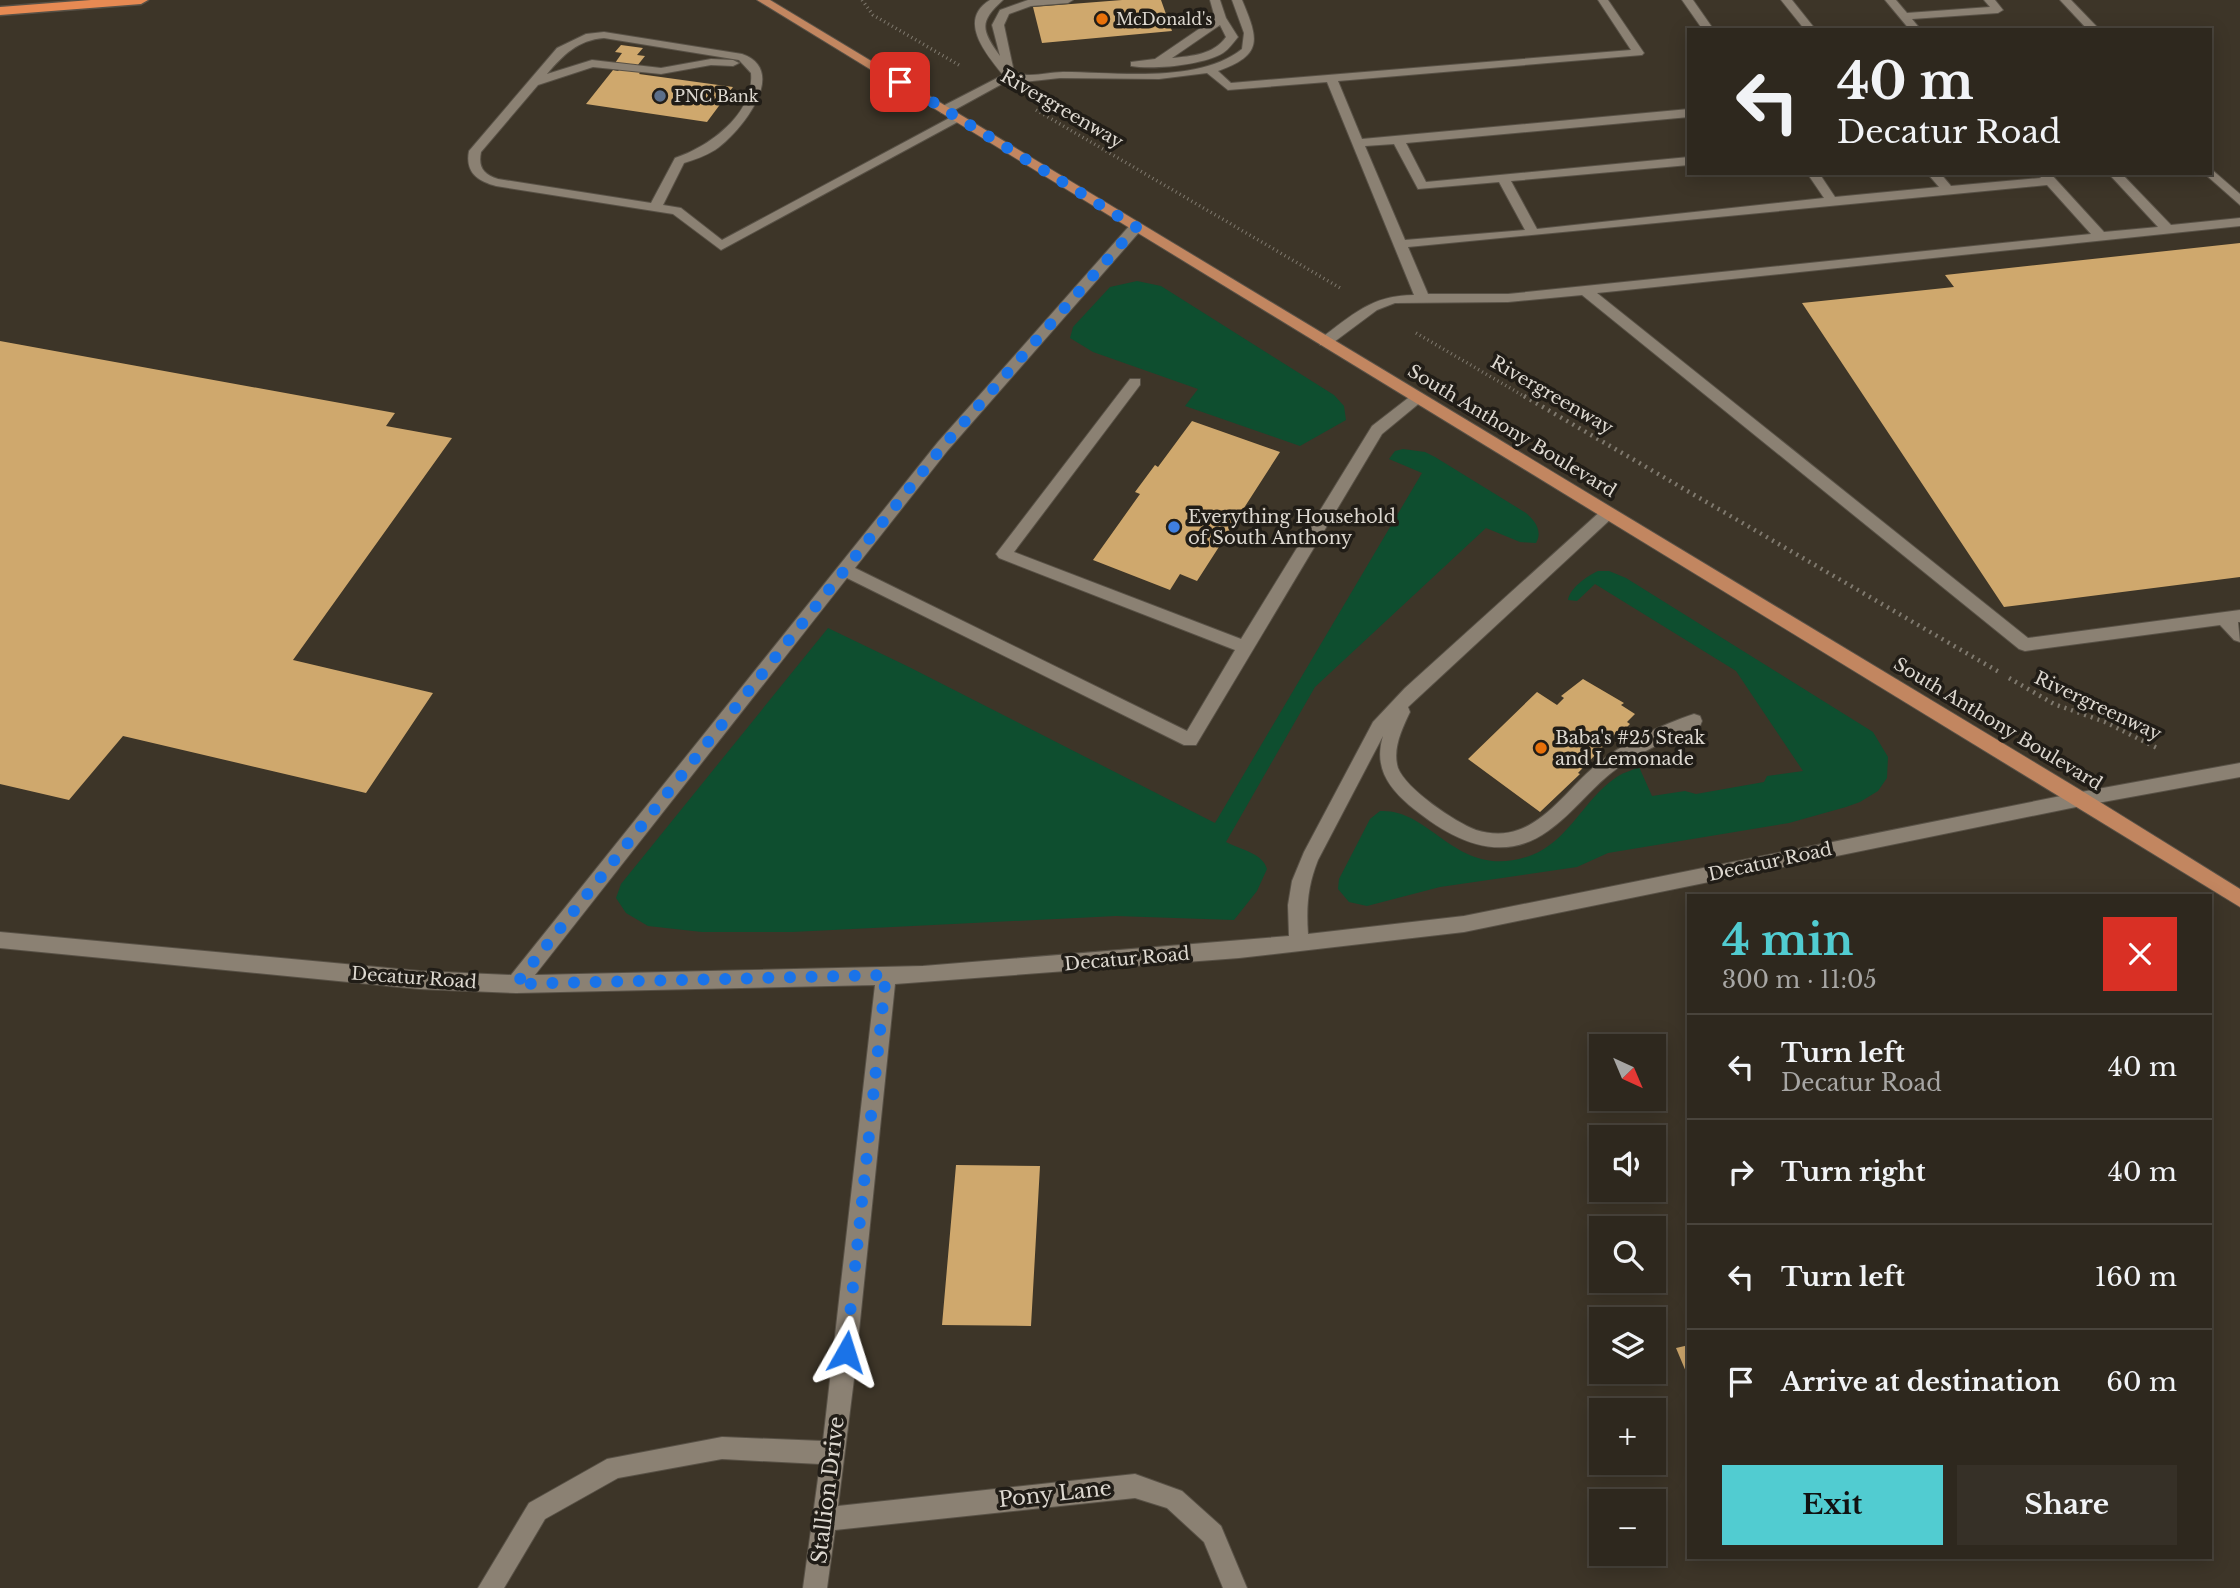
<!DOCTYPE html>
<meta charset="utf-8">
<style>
:root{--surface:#2e281e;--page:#363027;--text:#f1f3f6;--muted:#a7a6a4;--line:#49443c;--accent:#51ccd1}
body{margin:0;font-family:"Libre Baskerville",serif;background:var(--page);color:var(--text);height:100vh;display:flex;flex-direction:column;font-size:26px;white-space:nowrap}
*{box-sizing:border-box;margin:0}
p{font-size:23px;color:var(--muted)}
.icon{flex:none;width:38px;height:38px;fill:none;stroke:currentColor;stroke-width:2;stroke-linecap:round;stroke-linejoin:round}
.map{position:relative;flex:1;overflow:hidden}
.details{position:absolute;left:1687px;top:894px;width:525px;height:665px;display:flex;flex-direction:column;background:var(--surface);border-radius:0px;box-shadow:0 4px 18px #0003,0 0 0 2px var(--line)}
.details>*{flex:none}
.hud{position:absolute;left:1687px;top:28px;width:525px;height:147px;border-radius:0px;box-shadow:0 4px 18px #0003,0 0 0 2px var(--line);background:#2e281e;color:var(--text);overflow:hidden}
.needle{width:46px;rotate:136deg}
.tools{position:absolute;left:1589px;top:1034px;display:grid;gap:14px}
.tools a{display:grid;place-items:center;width:77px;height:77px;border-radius:0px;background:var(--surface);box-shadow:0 4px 18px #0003,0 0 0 2px var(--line);font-size:35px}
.pin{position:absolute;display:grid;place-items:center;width:60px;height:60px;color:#fff;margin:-30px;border-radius:14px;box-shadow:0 4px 10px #0006}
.me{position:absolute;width:77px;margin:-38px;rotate:6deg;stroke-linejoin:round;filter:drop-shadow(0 0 5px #0008)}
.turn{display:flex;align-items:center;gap:24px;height:147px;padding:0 35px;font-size:32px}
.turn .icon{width:91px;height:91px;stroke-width:2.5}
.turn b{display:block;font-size:49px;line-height:60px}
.round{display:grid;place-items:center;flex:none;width:74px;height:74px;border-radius:0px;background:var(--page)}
.overview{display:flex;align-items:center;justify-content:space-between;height:119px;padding:0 35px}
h1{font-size:42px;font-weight:700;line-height:52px;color:var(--accent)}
.button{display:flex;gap:14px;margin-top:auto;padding:14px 35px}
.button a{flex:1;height:80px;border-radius:0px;background:var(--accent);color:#111;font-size:28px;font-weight:700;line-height:80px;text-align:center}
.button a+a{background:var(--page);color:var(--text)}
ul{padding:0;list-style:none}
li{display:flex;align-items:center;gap:21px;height:105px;padding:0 35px;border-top:2px solid var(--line)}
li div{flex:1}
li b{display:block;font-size:26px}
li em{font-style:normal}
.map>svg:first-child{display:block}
</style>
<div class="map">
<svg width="2240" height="1588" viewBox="0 0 2240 1588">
<rect width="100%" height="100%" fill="#3d3528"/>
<path fill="#0e4e2f" d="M1137 281 1161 286 1334 395 1344 406 1346 420 1300 446 1185 406 1198 389 1093 352 1070 338 1073 327 1110 287Z
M1403 449 1425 452 1435 457 1526 513C1535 521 1543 531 1536 543L1520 542 1486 528 1315 687 1226 842C1239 849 1263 853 1267 869L1257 891 1234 920 1116 916 792 932H702L648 926 626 913 616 898 621 884 828 628 909 667 1215 823 1422 473 1389 459 1395 451Z
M1598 571H1609L1626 578 1873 732 1888 757 1887 778 1878 791 1860 802 1846 807 1789 823 1608 853 1577 867 1440 887 1367 906 1349 902 1338 889 1339 879 1370 819 1380 811C1433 808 1457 883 1532 855 1567 842 1585 799 1614 779 1621 773 1631 771 1639 767L1652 796 1685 791 1696 794 1764 782 1767 776 1803 771 1736 671 1595 584 1577 601 1568 600C1570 588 1587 576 1598 571Z"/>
<path fill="#cfa86d" d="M1122 0H1161L1172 31 1042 43 1033 7Z
M621 45 643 48 637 55 645 56 637 66 642 70 639 74 733 87 707 122 586 104 613 70 618 71 625 64 615 63 622 53 615 52Z
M2240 243V577L2004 607 1802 303 1954 287 1945 275Z
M0 341 395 413 386 426 452 438 293 660 433 693 366 793 123 736 69 800 0 784Z
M1192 421 1280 452 1197 581 1180 574 1170 590 1093 560 1140 494 1135 492 1155 465 1158 467Z
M1583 679 1624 703 1621 705 1635 714 1627 722 1630 724 1618 736 1615 734 1578 773 1580 774 1540 812 1468 759 1537 692 1557 705 1564 698 1561 696Z
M956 1165 1040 1166 1031 1326 942 1325Z
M1689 1345V1379L1676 1348Z"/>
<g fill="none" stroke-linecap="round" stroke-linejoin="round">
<g stroke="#585146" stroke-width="2">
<path id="minor" d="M990 0H1003C980 21 980 29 1000 56L992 25 1000 10 1028 0H1073L1068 3 1031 6 1009 14 1004 25 1014 72C1029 79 1047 72 1063 72 1116 72 1198 84 1242 49L1244 33 1232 0H1242C1259 40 1263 55 1218 71L1231 83 1631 50 1598 0H1608L1644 53 1642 55 1338 81 1362 139 1689 109V117L1406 143 1426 182 1689 157V165L1511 181 1537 229 1824 198 1807 173H1819L1835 197 1939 187 1927 173H1940L1951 186 2041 178 2037 173H2050L2104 232 2158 227 2108 173H2121L2171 225 2240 218V226L1597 293 2028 638 2240 610V622H2238L2240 642 2234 640 2220 625 2025 651 2019 649 1582 295 1508 302 1395 303 1377 310 1330 345H1320V339C1352 315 1372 295 1414 295L1327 82 1228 90 1207 73 1159 79 1060 78 1023 82 1011 79 949 113H941V107L1003 75C986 54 957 20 990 0ZM1394 144 1418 189 1499 182 1525 230 1405 240 1365 146ZM2047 185 2091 234 1508 294H1428L1408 247Z
M1210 0H1220L1226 18 1238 37C1233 43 1229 49 1223 53 1204 65 1152 70 1131 66V62L1155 59 1215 18ZM1220 25 1226 37C1213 55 1192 56 1172 58Z
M1682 0H1693L1714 30H1703Z
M1781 0H1792L1816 30H1805Z
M1885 0H1896L1907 13 1990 7 1984 0H1995L2003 10 1998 13 1912 19 1921 30H1910Z
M2060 0H2071L2100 30H2088Z
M604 32 742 54C791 71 739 134 715 150 705 156 694 160 684 163L663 205 681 208 722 240 955 115 965 118 721 250 673 214 496 186C477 181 465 172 469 151L557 48 586 34ZM604 38 739 60 751 73C755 114 708 147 675 158L651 203 498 179C483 174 478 167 481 152L538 85 593 67 661 74 711 65 733 66 739 63 733 60 711 59 661 68 592 60 547 74C563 55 578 40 604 38Z
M2210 168 2240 194V205L2206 175 2210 173Z
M1136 223 1142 227 1141 230 948 450 855 568 1187 731 1235 650 999 558 996 554 999 550 1130 379H1140V385L1014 552 1241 639 1372 426 1412 395H1422V401L1382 434 1196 745H1184L847 578 535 975 923 966 1289 936 1288 905 1292 881 1304 852 1373 722 1405 688 1603 509 1608 507 1616 513 1613 517 1408 707 1410 712C1402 729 1392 749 1398 768 1406 789 1455 822 1476 830 1489 834 1505 835 1518 830 1548 820 1571 786 1595 766 1622 743 1661 725 1694 714L1700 716 1702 721 1700 726C1673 739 1644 749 1619 767 1593 785 1574 813 1548 831 1500 866 1450 839 1409 805 1387 786 1374 766 1383 736L1318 860C1308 885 1306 906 1308 934L1464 916 2081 792 2240 763V777L2081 806 1464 932 1239 958 895 984 854 1379 838 1506 1135 1474 1182 1491 1221 1526 1247 1588H1223L1204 1542 1167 1508 1135 1498 835 1530 827 1588H803L820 1464 722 1459 618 1478 545 1519 504 1588H478L529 1503 607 1459 722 1437 823 1441 875 985 516 993 420 989 0 948V932L420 971 511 975 938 442 1131 224Z"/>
</g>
<g stroke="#585146" stroke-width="2">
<path id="major" d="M757 0H770L2087 794 2240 889V907Z"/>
</g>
<g stroke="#585146" stroke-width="3">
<path id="highway" d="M91 0H148L141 4 0 15V7Z"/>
</g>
<path stroke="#7f796e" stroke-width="3.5" stroke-dasharray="1 3.5" stroke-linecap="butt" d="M862 0 873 15 959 65
M1036 110 1342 289
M1416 333 1527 398"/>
<path stroke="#7f796e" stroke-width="4.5" stroke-dasharray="2 5" stroke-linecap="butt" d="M1524 396 1999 672
M2009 678 2054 704 2105 722 2159 749"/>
<use href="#minor" fill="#8b8173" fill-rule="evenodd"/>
<use href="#major" fill="#c28660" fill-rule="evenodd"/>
<use href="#highway" fill="#e78a53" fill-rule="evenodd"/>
</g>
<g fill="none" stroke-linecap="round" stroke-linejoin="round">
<path stroke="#1a73e8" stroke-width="12" stroke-dasharray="0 21.6" d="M846 1352 886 975 516 984 943 446 1136 227 900 82"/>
</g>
<g fill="#e8710a" stroke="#211d17" stroke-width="2.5">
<circle cx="1102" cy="19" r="7"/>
<circle cx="1541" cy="748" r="7"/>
</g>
<circle fill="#5c6f8a" stroke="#211d17" stroke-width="2.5" cx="660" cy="96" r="7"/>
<circle fill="#3f7fe0" stroke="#211d17" stroke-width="2.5" cx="1174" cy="527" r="7"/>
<g text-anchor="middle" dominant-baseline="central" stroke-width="7" stroke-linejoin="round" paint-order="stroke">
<g font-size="16" fill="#ddd8d0" stroke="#211d17" text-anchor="start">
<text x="1116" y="19">McDonald's</text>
<text x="674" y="96">PNC Bank</text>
</g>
<g font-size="18" fill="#ddd8d0" stroke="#211d17">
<text transform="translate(1062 109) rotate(30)">Rivergreenway</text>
<text transform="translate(1552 395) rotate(30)">Rivergreenway</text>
<text transform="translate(1512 431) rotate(31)">South Anthony Boulevard</text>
<text transform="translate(2098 706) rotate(25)">Rivergreenway</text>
<text transform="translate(1998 724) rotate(31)">South Anthony Boulevard</text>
<text transform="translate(1770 862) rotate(-12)">Decatur Road</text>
<text transform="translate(1127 959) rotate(-5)">Decatur Road</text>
<text transform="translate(414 978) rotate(4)">Decatur Road</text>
</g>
<g font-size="18" fill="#ddd8d0" stroke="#211d17" text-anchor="start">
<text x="1188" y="517">Everything Household<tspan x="1188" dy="21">of South Anthony</tspan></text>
<text x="1555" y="738">Baba's #25 Steak<tspan x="1555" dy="21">and Lemonade</tspan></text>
</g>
<g font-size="21" fill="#ddd8d0" stroke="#211d17">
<text transform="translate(828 1490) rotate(-83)">Stallion Drive</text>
<text transform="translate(1055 1494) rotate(-6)">Pony Lane</text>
</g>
</g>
</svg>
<div class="tools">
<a><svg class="needle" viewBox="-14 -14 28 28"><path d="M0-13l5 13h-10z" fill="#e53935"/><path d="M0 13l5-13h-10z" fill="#a7a6a4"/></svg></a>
<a><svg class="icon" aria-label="sound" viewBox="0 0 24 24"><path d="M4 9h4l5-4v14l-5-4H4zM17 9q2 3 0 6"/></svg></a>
<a><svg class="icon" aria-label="search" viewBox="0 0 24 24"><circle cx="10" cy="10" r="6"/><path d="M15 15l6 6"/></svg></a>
<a><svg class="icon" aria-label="layers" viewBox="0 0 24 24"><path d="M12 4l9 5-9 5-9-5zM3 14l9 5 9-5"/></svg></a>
<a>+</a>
<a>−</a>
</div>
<div class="pin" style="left:900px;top:82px;background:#d93025"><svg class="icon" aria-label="arrive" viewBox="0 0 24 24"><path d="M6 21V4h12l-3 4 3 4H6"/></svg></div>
<svg class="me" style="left:846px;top:1352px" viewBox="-20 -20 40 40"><path d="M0-17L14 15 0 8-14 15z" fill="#1a73e8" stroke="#fff" stroke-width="4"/></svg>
<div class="hud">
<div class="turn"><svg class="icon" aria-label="left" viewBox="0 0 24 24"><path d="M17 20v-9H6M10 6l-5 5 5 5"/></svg><div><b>40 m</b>Decatur Road</div></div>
</div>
<section class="details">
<div class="overview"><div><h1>4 min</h1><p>300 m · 11:05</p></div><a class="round" style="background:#d93025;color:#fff"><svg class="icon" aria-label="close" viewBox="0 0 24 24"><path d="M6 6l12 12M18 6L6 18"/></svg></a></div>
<ul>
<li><svg class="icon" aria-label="left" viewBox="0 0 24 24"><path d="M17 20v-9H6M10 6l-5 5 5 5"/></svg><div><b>Turn left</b><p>Decatur Road</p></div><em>40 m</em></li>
<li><svg class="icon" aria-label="right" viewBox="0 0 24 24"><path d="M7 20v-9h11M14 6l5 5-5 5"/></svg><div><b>Turn right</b></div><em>40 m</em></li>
<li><svg class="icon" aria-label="left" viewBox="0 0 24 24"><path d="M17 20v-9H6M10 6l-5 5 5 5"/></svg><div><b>Turn left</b></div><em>160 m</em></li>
<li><svg class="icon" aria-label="arrive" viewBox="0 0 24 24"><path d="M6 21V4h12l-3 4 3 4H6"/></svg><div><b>Arrive at destination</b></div><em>60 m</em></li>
</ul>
<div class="button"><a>Exit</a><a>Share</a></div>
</section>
</div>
